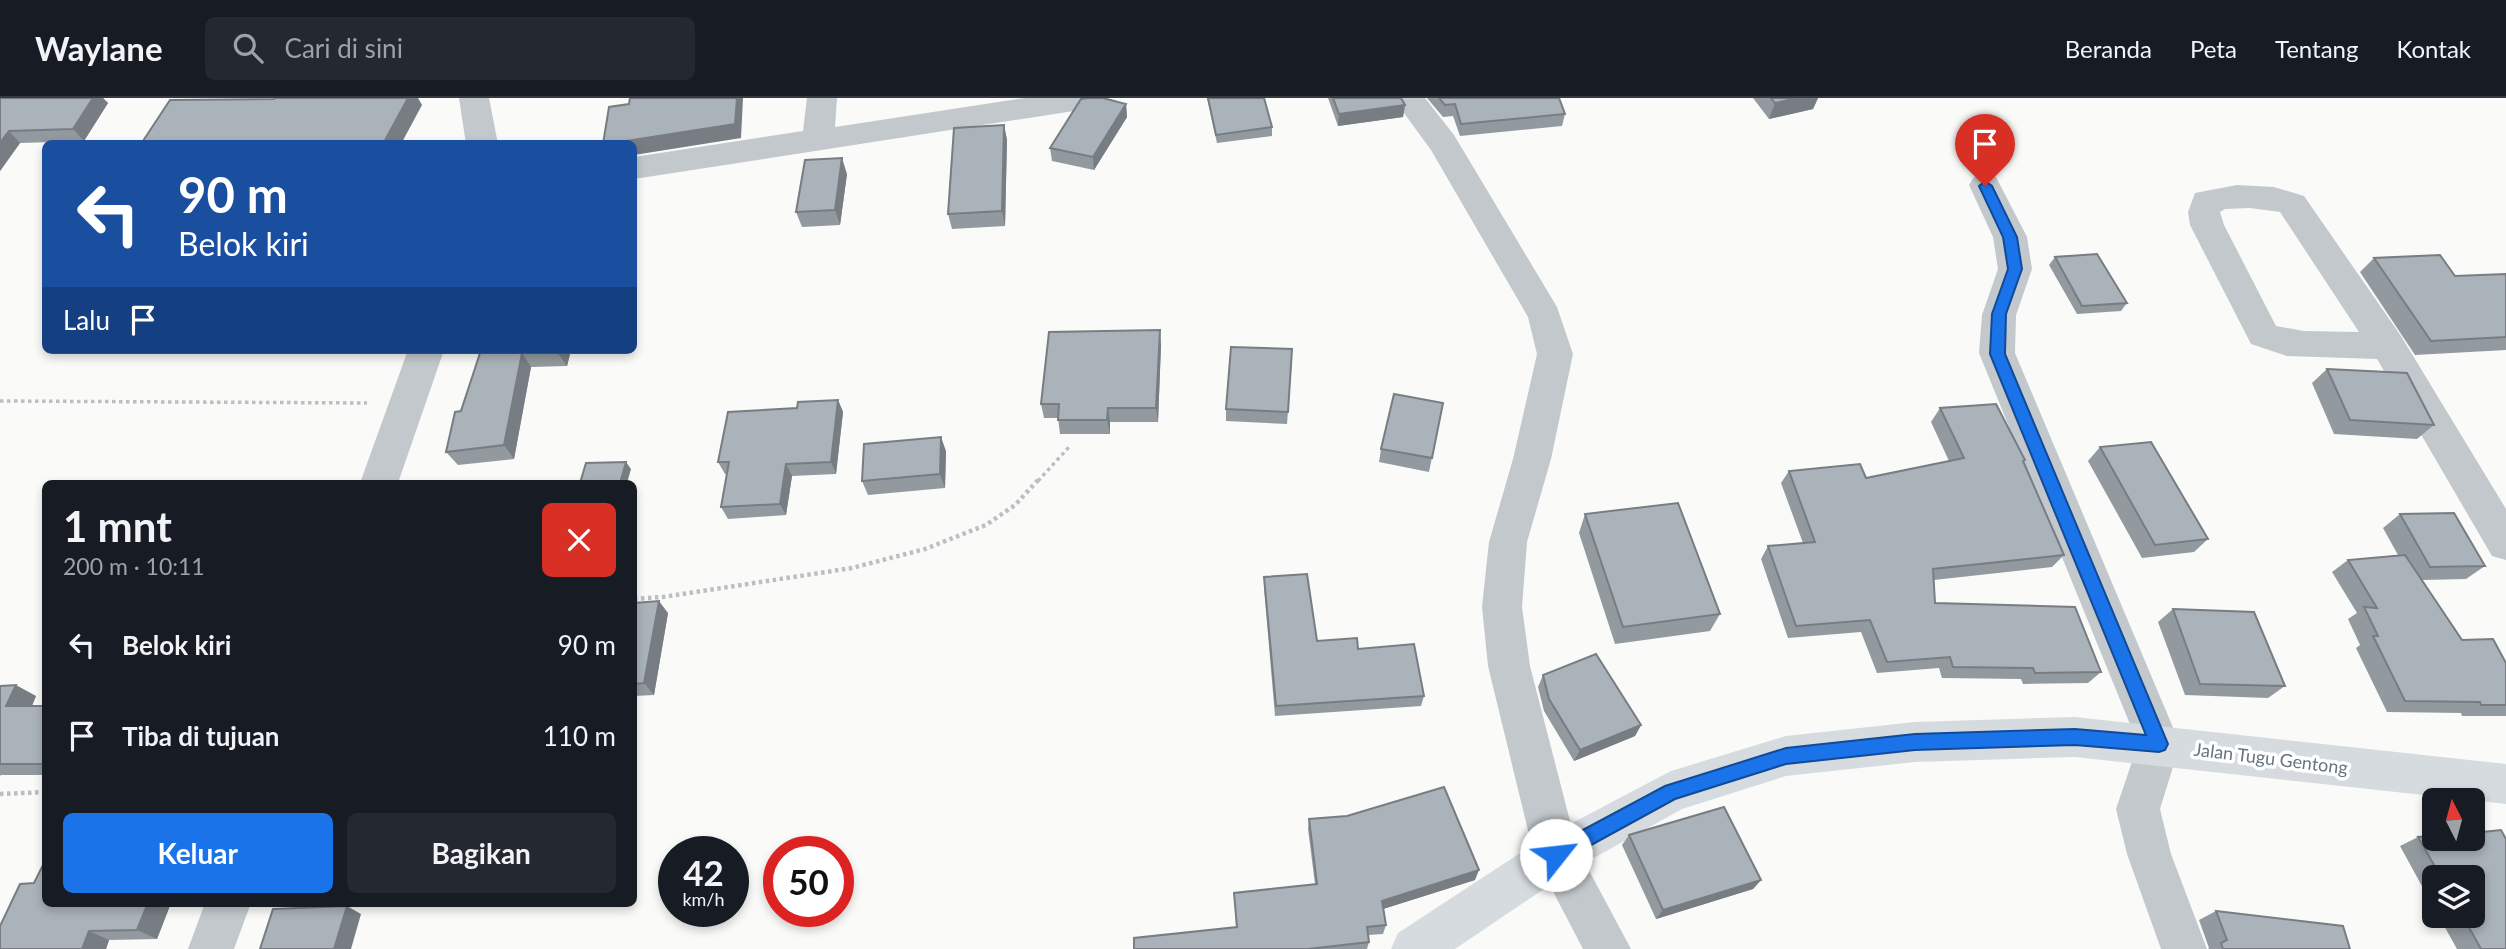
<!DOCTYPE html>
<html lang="id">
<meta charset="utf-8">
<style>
:root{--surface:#171b24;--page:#242831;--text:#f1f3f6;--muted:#9ea1a6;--line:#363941;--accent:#1a73e8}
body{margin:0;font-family:Lato,sans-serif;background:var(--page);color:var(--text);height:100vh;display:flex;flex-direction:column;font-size:26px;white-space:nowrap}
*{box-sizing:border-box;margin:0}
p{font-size:23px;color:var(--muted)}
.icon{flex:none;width:38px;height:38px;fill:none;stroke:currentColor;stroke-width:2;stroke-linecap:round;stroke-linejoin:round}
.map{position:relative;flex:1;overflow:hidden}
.drawer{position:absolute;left:42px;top:382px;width:595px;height:427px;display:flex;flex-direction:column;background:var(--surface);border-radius:10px;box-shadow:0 4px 10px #0003}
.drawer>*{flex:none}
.top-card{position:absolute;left:42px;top:42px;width:595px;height:214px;border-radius:10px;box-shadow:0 4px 10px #0003;background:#1a4fa0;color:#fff;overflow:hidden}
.needle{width:46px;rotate:354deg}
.controls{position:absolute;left:2422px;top:690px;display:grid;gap:14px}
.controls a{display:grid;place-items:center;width:63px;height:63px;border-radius:10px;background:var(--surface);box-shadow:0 4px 10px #0003;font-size:35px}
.speed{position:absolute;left:658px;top:738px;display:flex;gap:14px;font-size:35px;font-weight:700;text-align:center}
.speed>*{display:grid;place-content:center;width:91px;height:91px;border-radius:50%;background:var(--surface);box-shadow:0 4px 10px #0003;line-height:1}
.speed small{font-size:18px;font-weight:400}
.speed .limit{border:10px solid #d22;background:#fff;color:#111}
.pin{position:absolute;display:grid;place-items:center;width:60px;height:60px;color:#fff;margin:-72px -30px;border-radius:50% 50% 50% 0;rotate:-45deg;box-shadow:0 0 7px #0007}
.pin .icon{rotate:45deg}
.me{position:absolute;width:77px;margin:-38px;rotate:61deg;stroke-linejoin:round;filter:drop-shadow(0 0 5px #0008)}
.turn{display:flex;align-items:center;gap:24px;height:147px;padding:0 21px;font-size:32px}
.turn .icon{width:91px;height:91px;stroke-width:2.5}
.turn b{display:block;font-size:49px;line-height:60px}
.then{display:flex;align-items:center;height:66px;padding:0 21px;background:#0003;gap:14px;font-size:26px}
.round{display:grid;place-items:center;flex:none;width:74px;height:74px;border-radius:10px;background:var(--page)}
.headline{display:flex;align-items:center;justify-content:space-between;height:119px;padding:0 21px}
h1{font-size:42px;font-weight:700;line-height:52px}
.primary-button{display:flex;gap:14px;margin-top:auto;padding:14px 21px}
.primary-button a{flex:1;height:80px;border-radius:10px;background:var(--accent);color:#fff;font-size:28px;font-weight:700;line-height:80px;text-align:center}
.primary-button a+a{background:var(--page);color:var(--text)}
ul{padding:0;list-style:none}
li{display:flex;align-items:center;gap:21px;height:91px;padding:0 21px}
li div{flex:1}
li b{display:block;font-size:26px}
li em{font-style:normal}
header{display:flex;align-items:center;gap:42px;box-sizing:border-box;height:98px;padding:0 35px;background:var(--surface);border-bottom:2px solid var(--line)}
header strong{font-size:33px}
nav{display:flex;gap:38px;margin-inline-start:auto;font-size:24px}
.search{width:490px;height:63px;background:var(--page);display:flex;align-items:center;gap:18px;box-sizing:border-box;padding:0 24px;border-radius:10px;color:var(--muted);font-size:26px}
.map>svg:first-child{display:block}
</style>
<header>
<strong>Waylane</strong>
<div class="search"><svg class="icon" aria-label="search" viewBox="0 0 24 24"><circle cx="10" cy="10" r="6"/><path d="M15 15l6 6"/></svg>Cari di sini</div>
<nav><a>Beranda</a><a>Peta</a><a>Tentang</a><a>Kontak</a></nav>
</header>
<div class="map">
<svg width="2506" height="851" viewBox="0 0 2506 851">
<rect width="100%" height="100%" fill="#fafaf8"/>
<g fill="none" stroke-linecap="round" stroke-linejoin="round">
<path stroke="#bbbfc2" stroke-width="3.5" stroke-dasharray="3.5 3.5" stroke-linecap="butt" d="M0 303 367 305
M1038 383 1070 348"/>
<path stroke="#bbbfc2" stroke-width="4.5" stroke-dasharray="3.5 3.5" stroke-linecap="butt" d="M634 501 663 499 852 470 925 451 986 427 1015 407 1039 381
M0 696 46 694"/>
<path fill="#c3c8cc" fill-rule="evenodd" d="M459 0H489L498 46H466Z
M807 0H837L835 29 1025 0H1108L1104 7 1093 10 634 81V59L803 33Z
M1393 0H1425L1454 37 1557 209 1573 256 1551 361 1527 444 1522 509 1530 568 1577 750 1631 851H1583L1534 757 1488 568 1482 509 1489 444 1513 361 1537 256 1528 219 1431 52Z
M1985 76 1996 79 2027 139 2032 171 2016 217 2015 255 2180 646 2160 711 2171 756 2207 851H2161L2127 756 2116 711 2138 646 1979 255 1982 217 1998 171 1993 139 1969 87 1974 79Z
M2237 87 2274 89 2304 98 2401 238 2506 411V462L2492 458 2377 261 2287 258 2251 246 2190 127 2188 114 2195 95ZM2250 110 2280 114 2359 234 2304 233 2276 228 2224 127 2220 114 2225 111Z
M408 252H444L398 385H360Z
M205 805H251L234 851H188Z"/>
<path fill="#d6dbdf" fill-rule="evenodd" d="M2075 619 2506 666V706L2075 659 1915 664 1786 678 1682 711 1572 772 1455 851H1391L1398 835 1540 742 1671 673 1786 638 1915 624Z"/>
</g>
<path fill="#929a9f" d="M0 0H103L108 5 84 43 20 45 0 73Z
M1207 0H1264L1272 29V38L1217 45Z
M1328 0H1401L1405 7 1403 19 1338 28Z
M1427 0H1559L1565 16 1562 28 1460 38 1453 18 1443 19Z
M1753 0H1818L1813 11 1769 21Z
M1126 6 1127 19 1094 72 1052 63 1050 50Z
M1004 27 1007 42 1005 128 952 131 948 116Z
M847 76 840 127 802 129 796 114Z
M2055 159 2127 205 2121 213 2077 216 2049 167Z
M2374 160 2455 178 2506 176V252L2415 257 2360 174Z
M1161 247 1158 324H1110V336H1060L1058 320H1044L1041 306Z
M481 252H571L567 268 531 269 514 361 458 367 446 354Z
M1292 263 1287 326 1226 323V311Z
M2327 271 2434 327 2417 341 2334 336 2312 285Z
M838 302 843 314 836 376 792 378 786 417 728 421 721 409 727 376H725L718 364 797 310Z
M1443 305 1429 374 1379 364 1381 351Z
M1940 310 2025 362 2023 364 2064 457 2052 469 1934 482 1935 505 2101 574 2088 585 2023 586 2021 581 1942 580 1939 570 1877 575 1861 534 1788 540 1761 461 1768 448 1803 445 1781 385 1789 373 1866 380 1949 363 1931 324Z
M2100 349 2208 441 2194 454 2142 460 2088 363Z
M946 353 945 390 868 397 862 383Z
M1585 416 1720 516 1710 533 1615 546 1579 435Z
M2400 416 2485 468 2466 481 2422 482 2462 542 2506 565V618H2462L2461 615 2387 614 2356 550 2360 547 2348 521 2357 515 2332 474 2348 462 2398 457 2383 430Z
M1264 479 1317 543 1358 551 1424 598 1421 608 1275 618 1264 490Z
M634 505 668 515 654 597 634 598Z
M2173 511 2285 588 2268 600 2185 597 2158 524Z
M1543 577 1641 627 1635 638 1574 663 1544 613 1538 589Z
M0 588 36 598 32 608H46V677H1L0 678Z
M1309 721 1475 782 1383 811 1386 827 1383 836 1368 837 1369 844 1367 851H1134L1236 829 1234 795 1315 786 1308 731Z
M2501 732 2506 741V851H2457L2438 817H2473V779H2434V810L2400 748 2418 739 2434 738V740H2473V735Z
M1629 737 1761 782 1753 791 1656 821 1622 747Z
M34 785 46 805H171L157 841 109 842 106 851H0Z
M2216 813 2350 851H2208L2209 850 2199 822Z"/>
<path fill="#777d82" d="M93 0H103L108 5 84 43 73 31Z
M408 0H418L422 7 401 46H383Z
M737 0H743L741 40 634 57V46H626L627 43Z
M1798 0H1818L1813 11 1769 21 1775 5Z
M1126 6 1127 19 1094 72 1093 59Z
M1405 7 1403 19 1338 28 1339 16Z
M1004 27 1007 42 1005 128 1002 113Z
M9 33 20 45 0 73V45Z
M842 60 847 76 840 127 835 112Z
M1160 232 1161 247 1158 324 1156 310Z
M558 252H571L567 268 557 254Z
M522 255 531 269 514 361 504 347Z
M838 302 843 314 836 376 831 364Z
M1108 310 1110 324V336L1107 322Z
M941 339 946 353 945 390 940 376Z
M626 364 631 371 627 385H620Z
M786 366 792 378 786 417 780 406Z
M659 503 668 515 654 597 644 585Z
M16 587 36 598 27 619 6 608Z
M1641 627 1635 638 1574 663 1580 652Z
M1479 772 1475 782 1380 812 1382 803Z
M1761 782 1753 791 1656 821 1663 812Z
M148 805H171L157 841 137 832Z
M347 808 361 816 351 851H334Z
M89 833 109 842 106 851H82Z"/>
<path fill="#aab3b9" stroke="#777d82" stroke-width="2" d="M0 0H93L73 31 9 33 0 45Z
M275 0H408L383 46H141L170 2 274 1Z
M630 0H737L735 26 627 43 626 46H603L609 9 629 6Z
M1088 0H1103L1126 6 1093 59 1050 50 1081 1Z
M1208 0H1264L1272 29 1216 37Z
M1333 0H1401L1405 7 1339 16Z
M1439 0H1559L1565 16 1461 26 1455 6 1445 7Z
M1771 0H1798L1775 5Z
M1004 27 1002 113 948 116 954 30Z
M842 60 835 112 796 114 805 62Z
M2097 156 2127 205 2082 208 2055 159Z
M2440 157 2455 178 2506 176V239L2431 243 2374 160Z
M1160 232 1156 310H1108L1107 322H1058L1059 306H1041L1049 234Z
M1231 249 1292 251 1288 314 1226 311Z
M481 252H558L557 254 522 255 504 347 446 354 455 314 461 313Z
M2327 271 2407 275 2434 327 2350 322Z
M1394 296 1443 305 1432 360 1381 351Z
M838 302 831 364 786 366 780 406 721 409 729 364H718L728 314 797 310 798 304Z
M1996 306 2025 362 2023 363 2064 457 1933 471 1935 505 2075 509 2101 574 2035 575 2033 570 1953 569 1950 559 1887 564 1870 522 1796 528 1768 448 1815 444 1789 373 1860 366 1866 380 1964 360 1940 310Z
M941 339 940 376 862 383 864 346Z
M2151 344 2208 441 2155 447 2100 349Z
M626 364 620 385H580L586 365Z
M1678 405 1720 516 1623 529 1585 416Z
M2454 415 2485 468 2430 469 2400 416Z
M2405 457 2462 542 2493 541 2506 565V607H2481L2480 604 2405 603 2373 538H2378L2364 509 2377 510 2348 462Z
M1307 476 1317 543 1357 540 1358 551 1414 546 1424 598 1276 608 1264 479Z
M659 503 644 585 634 586V505Z
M2173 511 2254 514 2285 588 2200 586Z
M1596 556 1641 627 1580 652 1549 601 1543 577Z
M16 587 6 608H46V666H0V588Z
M1444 689 1479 772 1382 803 1386 827 1367 829 1369 844 1308 851H1134V840L1237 829 1234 795 1317 786 1309 721 1347 718Z
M1724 709 1761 782 1663 812 1629 737Z
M2501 732 2506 741V851H2481L2462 817H2473V779H2441L2418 739 2434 738V740H2473V735Z
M46 761V805H148L137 832 89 833 82 851H0V828L20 786 34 785Z
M347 808 334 851H260L273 811Z
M2216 813 2343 828 2350 851H2223L2221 845 2227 842Z"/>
<path fill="#1a73e8" stroke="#114b97" stroke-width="2" d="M1985 83 1992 88 2017 139 2022 171 2006 216 2005 256 2168 646 2165 652 2159 654 2075 647 1915 652 1786 666 1675 701 1562 763 1556 765 1549 763 1546 757 1549 750 1665 688 1786 650 1915 636 2075 631 2146 637 1990 256 1992 216 2008 171 2003 139 1979 88Z"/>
<g text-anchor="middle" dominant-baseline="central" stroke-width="7" stroke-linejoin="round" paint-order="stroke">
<g font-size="18" fill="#657683" stroke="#fff">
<text transform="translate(2271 660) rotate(7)">Jalan Tugu Gentong</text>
</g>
</g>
</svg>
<div class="controls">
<a><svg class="needle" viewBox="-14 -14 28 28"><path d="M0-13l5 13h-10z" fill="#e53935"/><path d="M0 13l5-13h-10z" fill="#9ea1a6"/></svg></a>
<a><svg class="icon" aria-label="layers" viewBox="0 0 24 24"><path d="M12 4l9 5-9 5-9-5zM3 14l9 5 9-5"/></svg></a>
</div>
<div class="speed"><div>42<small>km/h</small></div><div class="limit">50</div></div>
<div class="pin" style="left:1985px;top:88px;background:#d93025"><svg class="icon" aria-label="arrive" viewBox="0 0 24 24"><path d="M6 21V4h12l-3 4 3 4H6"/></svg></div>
<svg class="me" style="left:1556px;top:757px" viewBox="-20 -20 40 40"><circle r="19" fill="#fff"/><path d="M0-13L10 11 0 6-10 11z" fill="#1a73e8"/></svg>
<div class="top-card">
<div class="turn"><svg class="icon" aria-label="left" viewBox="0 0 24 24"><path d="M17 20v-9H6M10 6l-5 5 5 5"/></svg><div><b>90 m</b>Belok kiri</div></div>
<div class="then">Lalu<svg class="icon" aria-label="arrive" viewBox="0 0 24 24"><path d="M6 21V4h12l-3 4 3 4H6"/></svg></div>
</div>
<section class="drawer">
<div class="headline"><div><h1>1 mnt</h1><p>200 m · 10:11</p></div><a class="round" style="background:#d93025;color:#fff"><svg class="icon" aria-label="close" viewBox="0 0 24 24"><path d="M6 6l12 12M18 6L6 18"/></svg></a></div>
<ul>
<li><svg class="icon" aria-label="left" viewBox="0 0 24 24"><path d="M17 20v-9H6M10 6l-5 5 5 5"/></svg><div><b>Belok kiri</b></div><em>90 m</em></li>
<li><svg class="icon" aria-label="arrive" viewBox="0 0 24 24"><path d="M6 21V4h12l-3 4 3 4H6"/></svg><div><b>Tiba di tujuan</b></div><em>110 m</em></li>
</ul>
<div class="primary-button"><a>Keluar</a><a>Bagikan</a></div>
</section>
</div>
